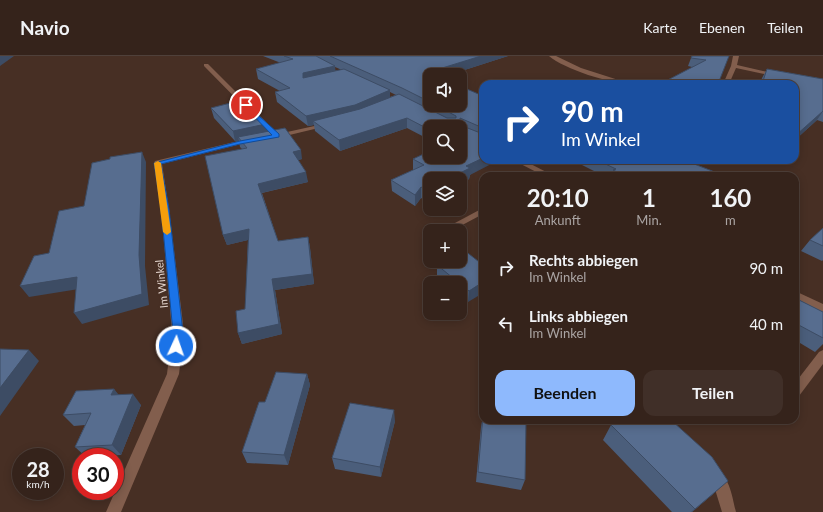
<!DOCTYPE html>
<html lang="de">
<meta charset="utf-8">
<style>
:root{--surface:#35231b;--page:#402f28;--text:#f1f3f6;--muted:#aaa4a3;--line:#4f403a;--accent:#8eb9fd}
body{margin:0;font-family:Lato,sans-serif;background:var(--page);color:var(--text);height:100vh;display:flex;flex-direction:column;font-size:15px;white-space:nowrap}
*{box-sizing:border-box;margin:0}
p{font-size:13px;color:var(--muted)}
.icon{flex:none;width:22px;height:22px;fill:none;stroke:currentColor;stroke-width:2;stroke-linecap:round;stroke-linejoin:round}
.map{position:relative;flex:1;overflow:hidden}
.side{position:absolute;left:479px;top:116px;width:320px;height:252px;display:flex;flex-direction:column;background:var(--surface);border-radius:12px;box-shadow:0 2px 10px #0003,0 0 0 1px var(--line)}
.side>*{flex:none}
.guide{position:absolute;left:479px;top:24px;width:320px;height:84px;border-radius:12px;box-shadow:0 2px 10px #0003,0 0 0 1px var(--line);background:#1a4fa0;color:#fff;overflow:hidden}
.buttons{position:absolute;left:423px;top:12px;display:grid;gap:8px}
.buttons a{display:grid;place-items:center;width:44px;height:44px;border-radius:8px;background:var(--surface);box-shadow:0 2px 10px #0003,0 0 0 1px var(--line);font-size:20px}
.speed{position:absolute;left:12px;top:392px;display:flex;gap:8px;font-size:20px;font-weight:700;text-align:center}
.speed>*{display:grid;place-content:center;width:52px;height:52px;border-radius:50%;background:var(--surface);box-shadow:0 2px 10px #0003,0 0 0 1px var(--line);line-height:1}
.speed small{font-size:10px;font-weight:400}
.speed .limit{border:6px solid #d22;background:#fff;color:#111}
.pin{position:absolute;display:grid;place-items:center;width:34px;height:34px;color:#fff;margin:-17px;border:2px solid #fff;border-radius:50%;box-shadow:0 1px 4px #0007}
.me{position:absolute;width:44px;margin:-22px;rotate:3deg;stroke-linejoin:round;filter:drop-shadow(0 0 3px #0008)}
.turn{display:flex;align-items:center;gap:14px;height:84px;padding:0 16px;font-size:18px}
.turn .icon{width:52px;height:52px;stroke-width:2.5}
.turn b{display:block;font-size:28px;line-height:34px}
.eta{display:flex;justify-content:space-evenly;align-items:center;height:68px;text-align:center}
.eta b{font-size:24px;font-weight:700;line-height:28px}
.button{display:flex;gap:8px;margin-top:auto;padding:8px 16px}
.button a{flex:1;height:46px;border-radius:12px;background:var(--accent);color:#111;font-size:16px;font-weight:700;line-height:46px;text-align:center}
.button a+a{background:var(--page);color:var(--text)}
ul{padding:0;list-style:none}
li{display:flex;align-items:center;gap:12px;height:56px;padding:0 16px}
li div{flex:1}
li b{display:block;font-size:15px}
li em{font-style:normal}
header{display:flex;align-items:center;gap:24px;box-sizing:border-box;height:56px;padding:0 20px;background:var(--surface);border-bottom:1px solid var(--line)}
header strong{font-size:19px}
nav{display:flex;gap:22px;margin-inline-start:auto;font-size:14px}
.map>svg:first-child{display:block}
</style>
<header>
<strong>Navio</strong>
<nav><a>Karte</a><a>Ebenen</a><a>Teilen</a></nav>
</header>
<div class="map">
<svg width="823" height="456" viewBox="0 0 823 456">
<rect width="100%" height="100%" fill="#472f24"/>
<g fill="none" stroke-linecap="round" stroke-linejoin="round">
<path fill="#825e4d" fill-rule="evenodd" d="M714 413C730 419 732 441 736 456H722L714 430 707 420 709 415Z"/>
<path fill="#825e4d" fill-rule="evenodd" d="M549 0H556L581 12 631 28C611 28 564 13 549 0Z
M733 0H739L737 9 781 19 778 21 736 12 729 28H723L731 10Z
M204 8H208L278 78 328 67 331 69 277 82 274 81 204 10Z
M251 82 253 83V85L162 108 169 153 184 276 179 318 121 456H106L167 318 172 276 161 153 154 107 155 105Z
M513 104H523L554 120H544Z
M483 152V158L451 175H440Z
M795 235 823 248V257L795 243Z
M823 294V308L799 340 795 341V327L819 296Z"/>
</g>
<path fill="#4b5e7b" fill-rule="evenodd" d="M263 0H508L449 19H430V49H460L483 40V104L470 119 469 123 462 127 465 128 464 140 430 123V147L421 142 415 150 392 135 391 124 413 114V103L460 101V71H430V84L407 72 340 95 315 75 314 69 308 70 277 46 275 36 280 35 258 23 256 13 281 7ZM335 11 342 14 335 15ZM390 36 396 39 390 41Z
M729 0 692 11 688 10 691 2Z
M767 13 823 23V66L817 64 795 84V28H760L762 22Z
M211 52 267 75 302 103 298 104 308 126 262 137 278 185 308 181 310 192 314 228 275 234 282 278 242 288 238 277 245 253 248 184 227 189 223 179 242 93 240 91 239 85H235L214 62Z
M572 104H689L687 105 725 120H604Z
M823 172V204L822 205 801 195 810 184Z
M437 209H483L468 246 460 240V227H445L437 221Z
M795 242 823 256V288L815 296 795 284Z
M307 318 310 329 288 409 247 407 242 396 265 346Z
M114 333 118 339 141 349 121 399 86 401 75 391 85 369 74 370 63 359Z
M483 360 525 424 521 434 476 426 481 371Z
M613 364H671L713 438 692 456H672L603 384 611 369 615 366Z
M395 365 381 421 335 413 332 402Z"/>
<path fill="#3d4c64" d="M0 0H14L0 10Z
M481 0H508L449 19H438L439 13Z
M335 10 336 19 303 22V17Z
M390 34V44L356 59 313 65 314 69 308 70 306 60Z
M823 55 817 64 795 84V80Z
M407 62V72L340 95 339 84Z
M266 68 268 78 238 81 239 85H235L233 75Z
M301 94 302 103 295 105 293 96Z
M142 96 146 106 145 210 149 249 82 268 74 257 139 199Z
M483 102V104H499L470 119 469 123 460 128V123H452V121L466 110Z
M306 116 308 126 261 137 258 128Z
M465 128 464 140 460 142V131Z
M421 131V142L415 150V139Z
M249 173 252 183 227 189 223 179Z
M308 181 310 192 314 228 275 234 282 278 242 288 238 277 272 223Z
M77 221 85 232 29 241 20 230Z
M483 226V237L468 246 469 235Z
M29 294 39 305 0 360V332Z
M307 318 310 329 288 409 284 399Z
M114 333 123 344 111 339Z
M133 338 141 349 121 399 112 389Z
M394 354 395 365 381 421 380 411Z
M728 425 713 438 692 456H691Z"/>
<path fill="#576d8f" stroke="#3d4c64" d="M284 0H316L335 10 303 17V22L344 13 390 34 355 49 306 60 275 36 290 32 256 13 293 3Z
M330 0H481L439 13 449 18 445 19H430V46L402 32Z
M692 0H729L718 28H660L706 4 691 2Z
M767 13 823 23V55L795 80V28H762Z
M460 30 483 40V72L460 62V69L483 78V102L466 110 470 112 452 121 456 123H430V136L421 131 415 139 391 124 424 109 413 103 430 95V101H460V71H430V74L407 62 339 84 313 65 360 53 399 38 447 62H456V60L435 49H460Z
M242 44 266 68 233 75 211 52Z
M285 72 301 94 293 96 306 116 258 128 278 185 308 181 312 218 272 223 279 268 238 277 236 255 245 253 249 173 223 179 205 100 247 92 238 81Z
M142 96 139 199 142 238 74 257 77 221 20 230 34 200 49 197 59 155 84 150 92 107 110 103V101Z
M597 104H684L725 120H617L621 118 613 114 616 113Z
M460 125 465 128 460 131Z
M823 172V190L810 184Z
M464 194 483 209V226L469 235 437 209 445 205H460V196Z
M795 242 823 256V282L795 267Z
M0 293 29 294 0 332Z
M276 316 307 318 284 399 242 396 259 346H265Z
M114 333 111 339 133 338 112 389 75 391 91 357 63 359 76 335Z
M350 347 394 354 380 411 332 402Z
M483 360V364H508L526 367 525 424 478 416Z
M619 364H671L712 401 728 425 695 453 611 369Z"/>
<path fill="#1a73e8" stroke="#114b97" d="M246 48 279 78V81L240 88 161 108 169 153 183 276 180 293H172L171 290 173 276 161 153 154 107 240 85 272 79 244 50 243 49Z"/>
<path fill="#f59e0b" d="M158 105 161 107 171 176 167 179 163 176 154 107Z"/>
<g text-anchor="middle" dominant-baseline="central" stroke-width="4" stroke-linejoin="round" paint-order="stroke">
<g font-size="11" fill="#e1d2cb" stroke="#472f24">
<text transform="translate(161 228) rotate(-96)">Im Winkel</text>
</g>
</g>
</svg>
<div class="buttons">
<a><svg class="icon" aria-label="sound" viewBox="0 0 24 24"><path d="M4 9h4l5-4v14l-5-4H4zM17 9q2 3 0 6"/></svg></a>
<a><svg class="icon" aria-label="search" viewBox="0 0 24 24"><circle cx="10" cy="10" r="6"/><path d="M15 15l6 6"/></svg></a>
<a><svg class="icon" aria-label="layers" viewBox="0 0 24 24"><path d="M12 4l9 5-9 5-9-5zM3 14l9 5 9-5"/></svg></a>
<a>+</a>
<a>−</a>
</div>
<div class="speed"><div>28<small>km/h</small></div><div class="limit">30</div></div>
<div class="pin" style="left:246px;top:49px;background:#d93025"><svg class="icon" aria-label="arrive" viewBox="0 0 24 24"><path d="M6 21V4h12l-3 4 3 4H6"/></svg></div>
<svg class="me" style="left:176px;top:290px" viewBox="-20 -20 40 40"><circle r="17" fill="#1a73e8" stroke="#fff" stroke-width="3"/><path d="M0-11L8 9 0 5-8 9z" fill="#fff"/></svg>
<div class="guide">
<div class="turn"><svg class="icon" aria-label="right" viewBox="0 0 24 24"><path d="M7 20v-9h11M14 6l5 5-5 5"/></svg><div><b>90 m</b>Im Winkel</div></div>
</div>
<section class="side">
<div class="eta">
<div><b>20:10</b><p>Ankunft</p></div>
<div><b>1</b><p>Min.</p></div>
<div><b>160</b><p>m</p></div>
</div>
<ul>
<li><svg class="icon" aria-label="right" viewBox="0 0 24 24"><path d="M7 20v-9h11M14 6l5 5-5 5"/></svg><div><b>Rechts abbiegen</b><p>Im Winkel</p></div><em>90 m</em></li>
<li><svg class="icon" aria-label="left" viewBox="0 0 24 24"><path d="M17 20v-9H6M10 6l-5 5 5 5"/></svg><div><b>Links abbiegen</b><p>Im Winkel</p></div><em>40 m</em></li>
</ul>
<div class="button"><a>Beenden</a><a>Teilen</a></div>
</section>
</div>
